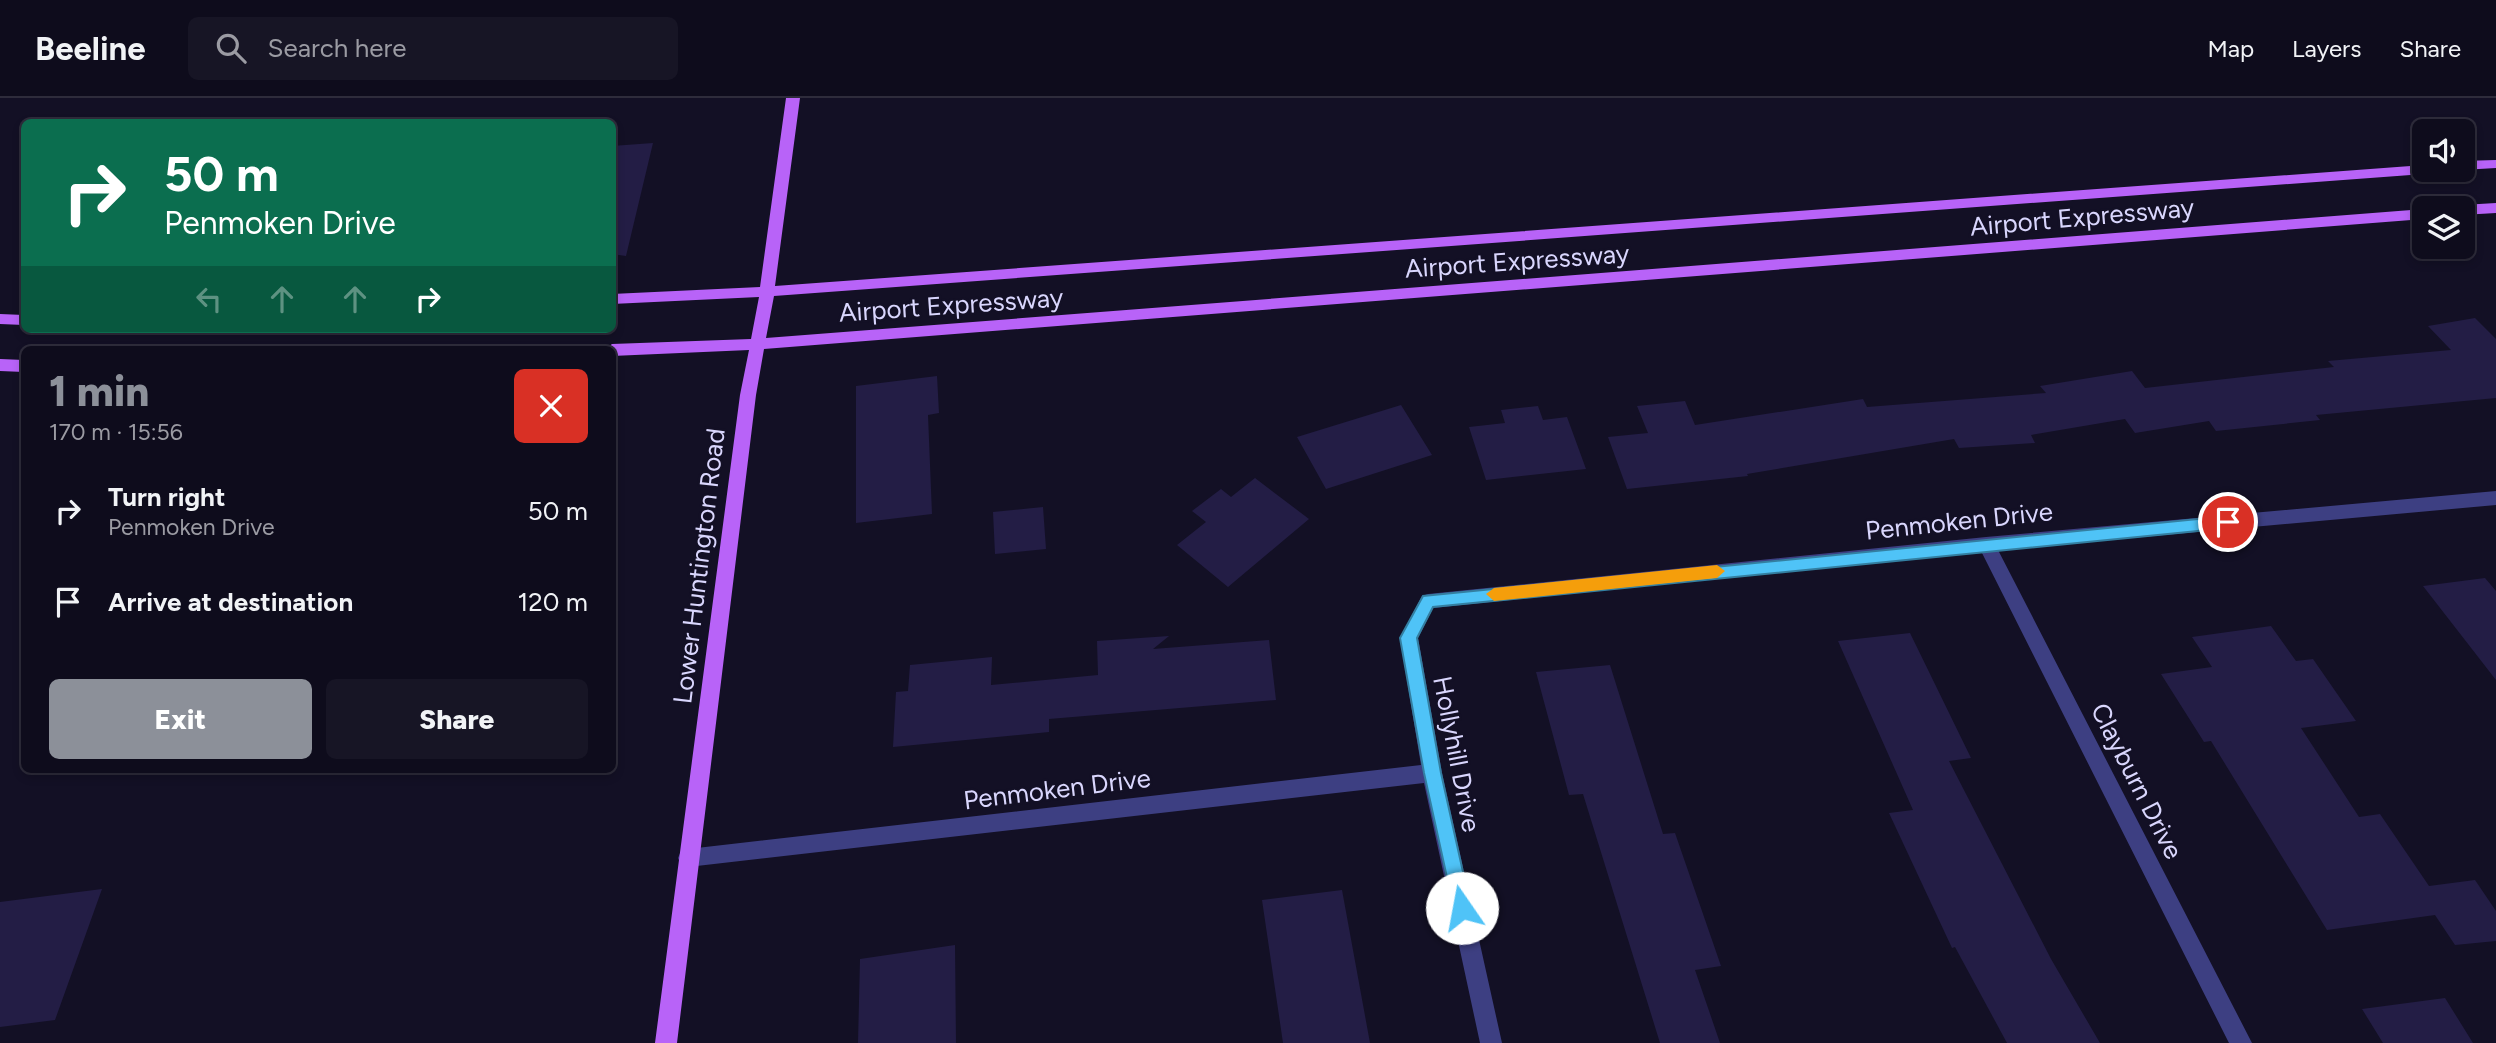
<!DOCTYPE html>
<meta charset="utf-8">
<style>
:root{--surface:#0e0c1c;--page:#171525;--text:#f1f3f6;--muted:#9b9ba3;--line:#2e2c3b;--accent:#8c9099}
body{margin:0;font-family:Figtree,sans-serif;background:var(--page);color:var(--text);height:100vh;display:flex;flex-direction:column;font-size:26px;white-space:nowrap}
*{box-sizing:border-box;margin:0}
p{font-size:23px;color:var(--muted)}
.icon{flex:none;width:38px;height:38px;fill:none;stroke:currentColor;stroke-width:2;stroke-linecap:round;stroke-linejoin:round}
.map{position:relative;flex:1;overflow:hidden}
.panel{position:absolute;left:21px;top:248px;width:595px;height:427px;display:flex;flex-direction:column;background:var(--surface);border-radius:10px;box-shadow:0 4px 10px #0003,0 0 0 2px var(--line)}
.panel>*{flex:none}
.guide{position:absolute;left:21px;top:21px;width:595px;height:214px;border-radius:10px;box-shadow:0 4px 10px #0003,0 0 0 2px var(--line);background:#0b6e4f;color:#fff;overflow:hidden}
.controls{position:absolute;left:2412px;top:21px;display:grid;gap:14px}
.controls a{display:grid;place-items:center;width:63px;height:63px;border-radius:10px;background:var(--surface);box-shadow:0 4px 10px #0003,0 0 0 2px var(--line);font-size:35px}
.pin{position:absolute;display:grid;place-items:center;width:60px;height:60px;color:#fff;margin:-30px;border:4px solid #fff;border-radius:50%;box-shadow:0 2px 7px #0007}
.me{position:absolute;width:77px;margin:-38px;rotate:348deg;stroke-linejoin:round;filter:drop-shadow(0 0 5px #0008)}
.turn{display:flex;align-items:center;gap:24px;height:147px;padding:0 28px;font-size:32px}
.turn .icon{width:91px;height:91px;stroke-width:2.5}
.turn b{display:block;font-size:49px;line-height:60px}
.lanes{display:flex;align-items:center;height:66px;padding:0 28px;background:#0003;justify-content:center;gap:35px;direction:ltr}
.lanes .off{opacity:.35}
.round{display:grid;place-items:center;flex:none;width:74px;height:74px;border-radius:10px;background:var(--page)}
.head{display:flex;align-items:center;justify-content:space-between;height:119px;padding:0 28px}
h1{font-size:42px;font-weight:800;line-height:52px;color:var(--accent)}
.button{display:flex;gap:14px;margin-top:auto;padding:14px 28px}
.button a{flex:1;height:80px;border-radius:10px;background:var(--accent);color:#fff;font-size:28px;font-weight:800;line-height:80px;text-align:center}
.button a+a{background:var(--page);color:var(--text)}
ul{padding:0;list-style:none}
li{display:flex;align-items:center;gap:21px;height:91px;padding:0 28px}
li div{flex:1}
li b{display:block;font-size:26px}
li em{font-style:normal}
header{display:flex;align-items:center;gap:42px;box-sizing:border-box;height:98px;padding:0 35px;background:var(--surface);border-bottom:2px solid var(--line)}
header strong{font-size:33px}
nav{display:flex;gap:38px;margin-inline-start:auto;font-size:24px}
.search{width:490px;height:63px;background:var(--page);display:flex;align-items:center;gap:18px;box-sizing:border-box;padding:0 24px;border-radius:10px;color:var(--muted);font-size:26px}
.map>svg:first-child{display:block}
</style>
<header>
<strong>Beeline</strong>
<div class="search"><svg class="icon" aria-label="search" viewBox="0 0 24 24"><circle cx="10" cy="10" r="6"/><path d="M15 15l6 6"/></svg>Search here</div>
<nav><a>Map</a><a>Layers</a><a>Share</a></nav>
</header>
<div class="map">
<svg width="2496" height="945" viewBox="0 0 2496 945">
<rect width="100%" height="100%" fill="#131025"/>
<path fill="#231d45" d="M653 45 626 158 612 156V48Z
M2475 220 2496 241V300L2316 317 2320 322 2216 333 2209 323 2135 335 2125 321 2031 337 2035 345 1959 350 1954 341 1747 376 1748 378 1627 391 1608 339 1648 335 1637 308 1685 303 1695 327 1863 301 1867 309 2046 295 2040 288 2132 273 2145 290 2334 269 2328 263 2451 252 2428 228Z
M937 278 939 315 928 317 932 416 856 425V288Z
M1401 307 1432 357 1326 391 1297 339Z
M1538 308 1543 322 1567 319 1586 371 1486 382 1469 329 1505 325 1501 312Z
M1255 380 1309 421 1228 489 1177 447 1206 424 1192 413 1221 391 1231 399Z
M1043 409 1046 451 995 456 993 414Z
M2485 480 2496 493V582L2423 488Z
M2271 528 2296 563 2313 561 2356 623 2301 630 2359 719 2380 716 2429 788 2475 782 2496 813V843L2455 847 2435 817 2327 832 2211 643 2204 644 2161 576 2212 569 2192 539Z
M1910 535 1971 660 1949 663 2051 861 2100 945H2007L1955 849 1952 850 1889 715 1913 712 1838 543Z
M1169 538 1153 551 1269 542 1276 602 1049 621V634L893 649 896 594 908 593 910 567 992 559 991 587 1098 577 1097 543Z
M1610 567 1663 736 1675 735 1721 868 1695 872 1720 945H1660L1583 696 1569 697 1536 574Z
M102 791 55 922 0 929V804Z
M1342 792 1370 945H1283L1262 802Z
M955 847 956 945H858L860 861Z
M2445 900 2473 945H2383L2362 911Z"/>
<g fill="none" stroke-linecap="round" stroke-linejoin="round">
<path fill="#3d3f82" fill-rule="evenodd" d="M2496 393V407L1998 452 2252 945H2229L1981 453 1433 510 1418 540 1442 675 1502 945H1480L1424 685 688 769 681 767 678 760 681 753 688 751 1421 667 1400 540 1422 498 1428 496 1986 439Z"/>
<path fill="#b863f8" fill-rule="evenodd" d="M786 0H800L775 188 2424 67V72H2430L2424 76 774 198 766 240 2424 111V121L764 251 756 297 677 945H655L740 297 749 252 612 258V252H604L612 246 751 241 759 199 612 206V196L760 189Z
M2496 62V70L2462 72H2459H2462V63Z
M2496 105V115L2462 117V110H2456L2462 107Z
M0 216 24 217V227L0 226Z
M0 261 24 262V274L0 273Z"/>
</g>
<path fill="#4fc3f7" stroke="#337fa1" stroke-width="2" d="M2228 418 2235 424 2228 430 1433 509 1417 540 1441 675 1471 810 1468 816 1462 819 1455 816 1424 675 1400 540 1423 498Z"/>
<path fill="#f59e0b" d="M1717 467 1725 473 1717 480 1494 503 1486 496 1494 490Z"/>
<g text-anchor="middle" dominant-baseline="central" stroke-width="5" stroke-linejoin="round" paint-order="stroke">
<g font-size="26" fill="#d9d6fd" stroke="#131025">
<text transform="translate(2082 119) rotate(-5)">Airport Expressway</text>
<text transform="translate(1517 163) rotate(-4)">Airport Expressway</text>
<text transform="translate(951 207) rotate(-4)">Airport Expressway</text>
<text transform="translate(1959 423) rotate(-6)">Penmoken Drive</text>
<text transform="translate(699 468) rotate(-83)">Lower Huntington Road</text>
<text transform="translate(1457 656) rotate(79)">Hollyhill Drive</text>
<text transform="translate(2137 683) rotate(63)">Clayburn Drive</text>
<text transform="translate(1057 691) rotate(-7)">Penmoken Drive</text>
</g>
</g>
</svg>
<div class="controls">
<a><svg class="icon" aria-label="sound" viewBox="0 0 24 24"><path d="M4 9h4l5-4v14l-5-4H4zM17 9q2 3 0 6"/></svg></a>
<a><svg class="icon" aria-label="layers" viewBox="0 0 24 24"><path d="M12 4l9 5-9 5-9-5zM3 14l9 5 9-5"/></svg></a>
</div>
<div class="pin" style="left:2228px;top:424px;background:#d93025"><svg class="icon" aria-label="arrive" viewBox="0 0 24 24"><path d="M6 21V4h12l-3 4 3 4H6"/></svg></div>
<svg class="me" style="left:1462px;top:810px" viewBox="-20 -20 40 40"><circle r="19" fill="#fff"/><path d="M0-13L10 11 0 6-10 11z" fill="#4fc3f7"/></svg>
<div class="guide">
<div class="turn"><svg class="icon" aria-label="right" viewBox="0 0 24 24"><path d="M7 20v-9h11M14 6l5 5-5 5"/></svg><div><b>50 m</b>Penmoken Drive</div></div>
<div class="lanes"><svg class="icon off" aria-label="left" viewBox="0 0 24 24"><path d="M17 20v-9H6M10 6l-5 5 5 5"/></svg><svg class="icon off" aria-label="ahead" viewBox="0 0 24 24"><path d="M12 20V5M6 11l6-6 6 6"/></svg><svg class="icon off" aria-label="ahead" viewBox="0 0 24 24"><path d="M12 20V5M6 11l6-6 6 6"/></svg><svg class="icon" aria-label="right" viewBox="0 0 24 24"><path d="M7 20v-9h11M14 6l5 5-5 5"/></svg></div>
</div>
<section class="panel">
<div class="head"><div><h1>1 min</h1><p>170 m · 15:56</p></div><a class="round" style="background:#d93025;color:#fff"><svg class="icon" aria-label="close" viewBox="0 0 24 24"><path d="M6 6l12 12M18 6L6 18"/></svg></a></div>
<ul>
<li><svg class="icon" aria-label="right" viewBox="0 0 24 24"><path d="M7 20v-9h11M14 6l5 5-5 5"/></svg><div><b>Turn right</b><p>Penmoken Drive</p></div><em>50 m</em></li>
<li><svg class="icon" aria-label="arrive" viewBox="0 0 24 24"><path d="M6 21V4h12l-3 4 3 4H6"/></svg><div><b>Arrive at destination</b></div><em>120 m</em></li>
</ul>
<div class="button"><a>Exit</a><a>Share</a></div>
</section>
</div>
